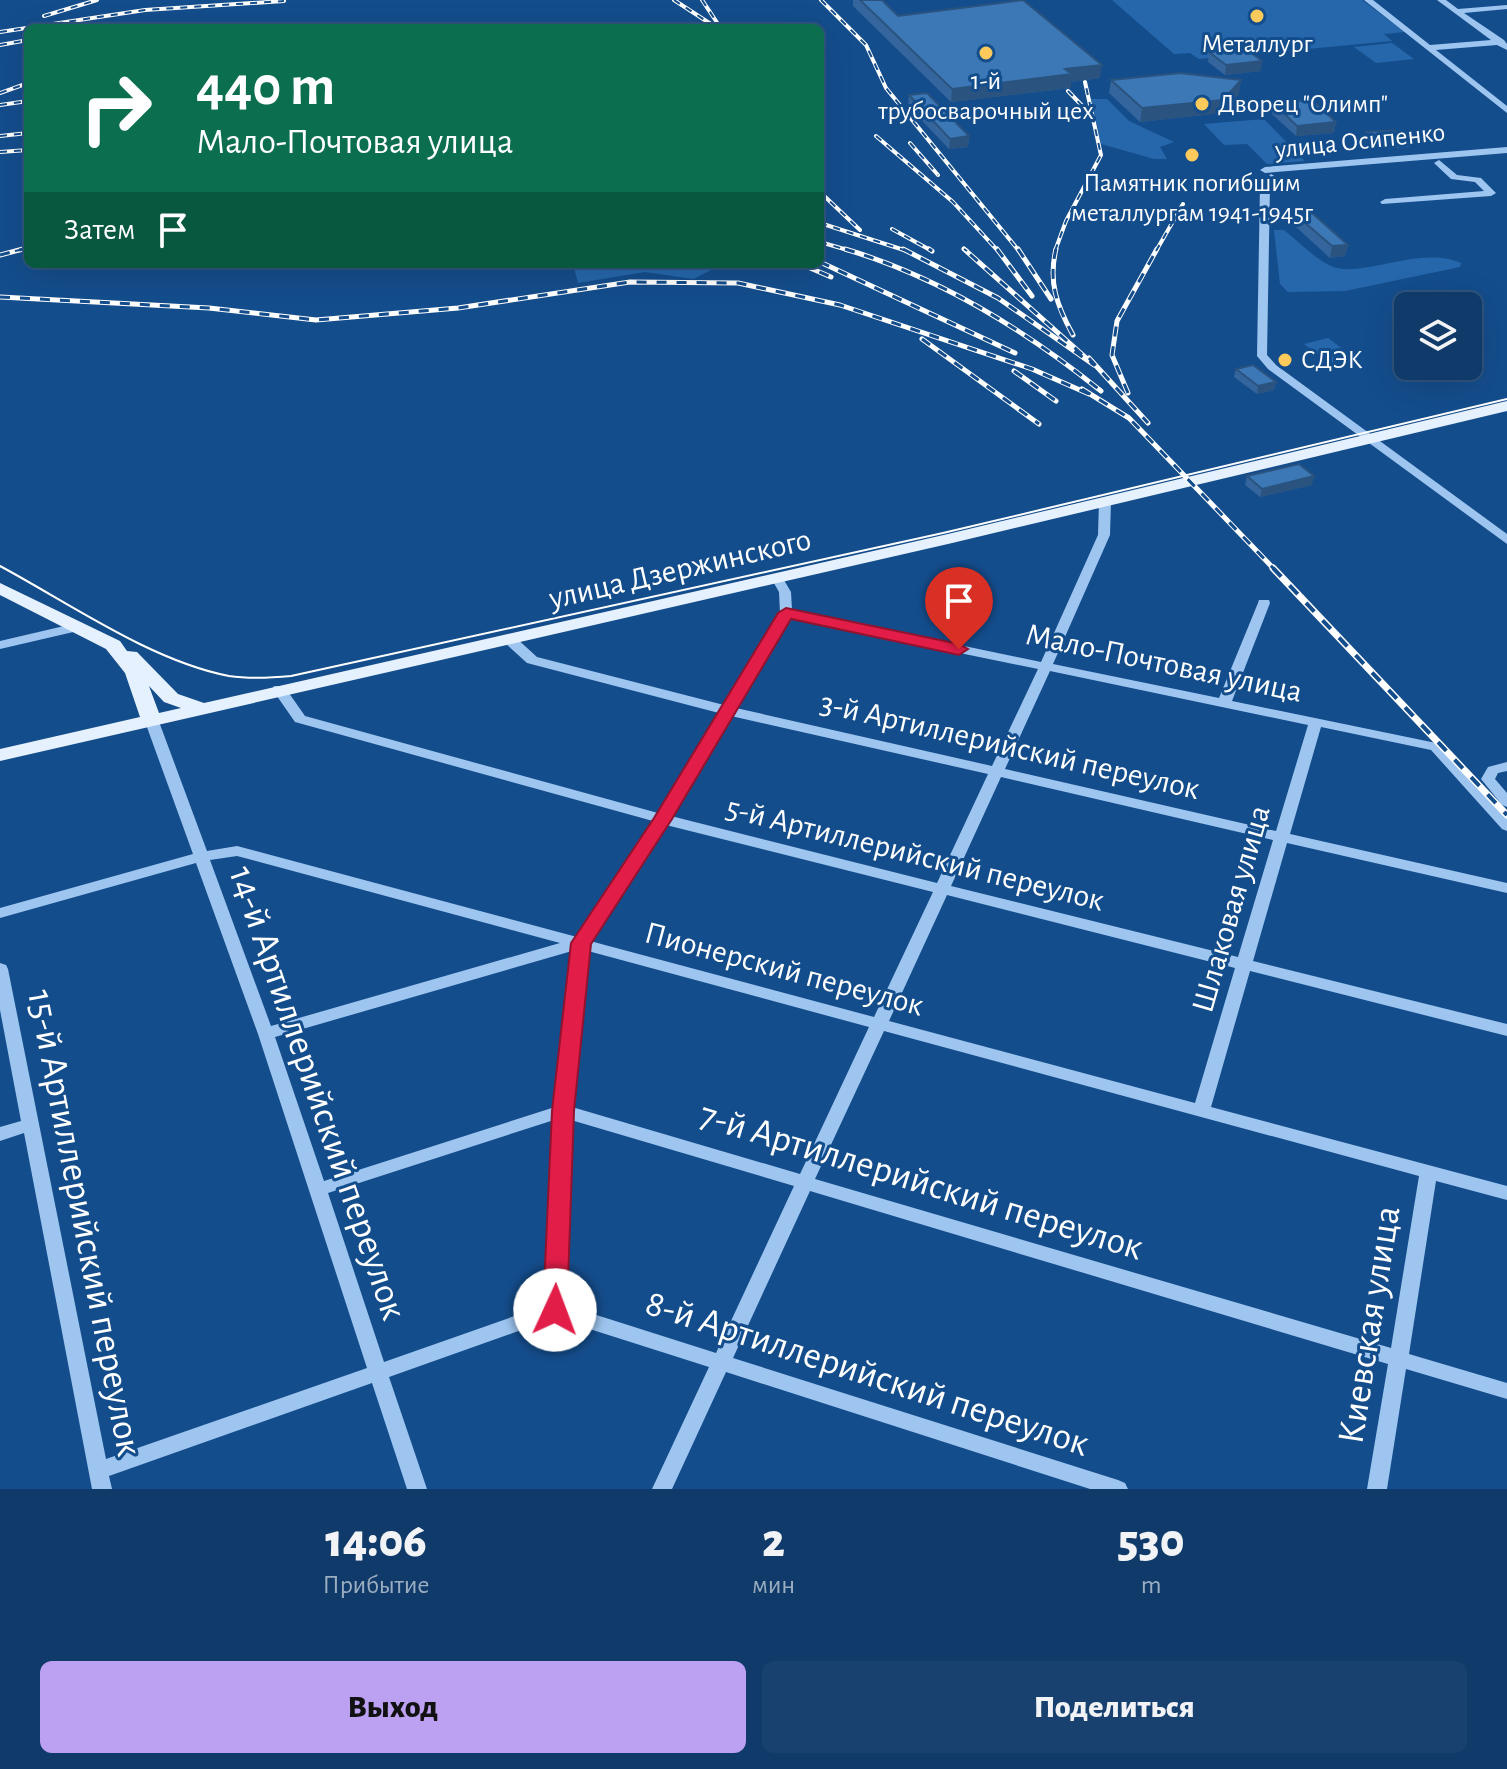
<!DOCTYPE html>
<html lang="ru">
<meta charset="utf-8">
<style>
:root{--surface:#0f3a69;--page:#18416f;--text:#f1f3f6;--muted:#9badc0;--line:#2f547d;--accent:#bca0f2}
body{margin:0;font-family:"Alegreya Sans",sans-serif;background:var(--page);color:var(--text);height:100vh;display:flex;flex-direction:column;font-size:30px;white-space:nowrap}
*{box-sizing:border-box;margin:0}
p{font-size:26px;color:var(--muted)}
.icon{flex:none;width:44px;height:44px;fill:none;stroke:currentColor;stroke-width:2;stroke-linecap:round;stroke-linejoin:round}
.map{position:relative;height:1489px;overflow:hidden}
.panel{display:flex;flex-direction:column;background:var(--surface);flex:1}
.panel>*{flex:none}
.hud{position:absolute;left:24px;top:24px;width:800px;height:244px;border-radius:12px;box-shadow:0 8px 32px #0002,0 0 0 2px var(--line);background:#0b6e4f;color:#fff;overflow:hidden}
.controls{position:absolute;left:1394px;top:292px;display:grid;gap:16px}
.controls a{display:grid;place-items:center;width:88px;height:88px;border-radius:12px;background:var(--surface);box-shadow:0 8px 32px #0002,0 0 0 2px var(--line);font-size:40px}
.pin{position:absolute;display:grid;place-items:center;width:68px;height:68px;color:#fff;margin:-82px -34px;border-radius:50% 50% 50% 0;rotate:-45deg;box-shadow:0 0 8px #0007}
.pin .icon{rotate:45deg}
.me{position:absolute;width:88px;margin:-44px;rotate:2deg;stroke-linejoin:round;filter:drop-shadow(0 0 6px #0008)}
.turn{display:flex;align-items:center;gap:28px;height:168px;padding:0 40px;font-size:36px}
.turn .icon{width:104px;height:104px;stroke-width:2.5}
.turn b{display:block;font-size:56px;line-height:68px}
.then{display:flex;align-items:center;height:76px;padding:0 40px;background:#0003;gap:16px;font-size:30px}
.eta{display:flex;justify-content:space-evenly;align-items:center;height:136px;text-align:center}
.eta b{font-size:48px;font-weight:800;line-height:56px}
.primary-button{display:flex;gap:16px;margin-top:auto;padding:16px 40px}
.primary-button a{flex:1;height:92px;border-radius:12px;background:var(--accent);color:#111;font-size:32px;font-weight:800;line-height:92px;text-align:center}
.primary-button a+a{background:var(--page);color:var(--text)}
.map>svg:first-child{display:block}
</style>
<div class="map">
<svg width="1507" height="1489" viewBox="0 0 1507 1489">
<rect width="100%" height="100%" fill="#144d8c"/>
<path fill="#2667ab" d="M1112 0H1362L1405 32 1384 34 1392 41 1199 59 1190 53 1174 54Z
M1392 43 1414 59 1376 63 1354 47Z
M1091 99H1107L1129 121 1174 142 1160 147 1167 159H1154L1101 144Z
M1264 119 1305 161 1267 164 1247 144 1224 145 1204 124Z
M1274 230H1284C1298 241 1313 257 1329 265 1358 281 1419 244 1461 263L1460 267 1345 291 1288 292 1280 284Z
M573 264H708L713 269 693 279 645 272 578 283Z
M1328 338 1361 363 1338 369 1304 344Z"/>
<g fill="none" stroke-linecap="round" stroke-linejoin="round">
<path fill="#9dc5f0" fill-rule="evenodd" d="M1364 0H1373L1430 45 1491 40 1437 0H1446L1458 9 1507 5V9L1464 13 1504 40 1507 44V50L1497 45 1436 50 1507 106V113Z
M1507 147V153L1265 173 1260 170 1265 167Z
M1439 160 1457 175 1481 178 1496 193 1491 196 1382 204 1380 202 1385 199 1484 191 1475 182 1451 179 1434 163Z
M1271 174 1276 177 1270 185 1267 355 1276 365 1507 534V544L1268 369 1257 356 1260 185Z
M1105 497 1111 501 1110 535 1053 664 1219 698 1258 603 1259 600H1269L1270 603 1232 701 1441 744 1507 817V831L1502 829 1431 750 1321 727 1290 834 1507 883V893L1287 843 1253 961 1507 1024V1036L1250 971 1211 1107 1507 1186V1200L1436 1181 1409 1354 1507 1383V1399L1406 1369 1387 1489H1367L1388 1364 810 1191 733 1358 1118 1480 1125 1483 1128 1489H1090L726 1372 672 1489H652L709 1367 555 1318 389 1377 427 1489H407L372 1383 109 1476 112 1489H92L24 1133 0 1141V1127L21 1121 0 1010V963L6 965 8 969 106 1459 367 1368 258 1034 196 863 0 918V908L193 854 144 719 146 716H156L158 719 207 851 237 846 577 937 653 821 295 722 272 689 274 686H284L305 716 658 813 719 713 527 663 504 642 502 639 504 636H514L537 657 724 705 780 613 779 592 771 578 777 574 781 575 791 592 792 610 1041 662 1098 535 1099 501ZM790 618 1038 669 992 766 736 708ZM1050 671 1308 725 1276 831 1005 769ZM731 716 988 774 937 883 671 816ZM1001 777 1273 840 1238 957 951 886ZM666 825 933 892 874 1017 590 941ZM237 856 560 943 271 1026 210 860ZM947 895 1235 968 1195 1103 889 1021ZM572 951 555 1107 324 1181 275 1037ZM588 951 869 1027 800 1174 572 1107ZM884 1031 1419 1176 1391 1348 815 1179ZM554 1120 546 1305 384 1362 328 1193ZM571 1120 794 1186 716 1353 565 1305Z
M77 623 84 627 82 630 0 649V641Z
M1507 762V771L1498 773 1495 779 1507 793V807L1502 805 1481 779 1488 767Z"/>
<path fill="#e6f1ff" fill-rule="evenodd" d="M1507 401V411L948 544 0 761V749L140 717 125 673 106 649 0 595V583L120 641 127 651 137 652 178 694 204 703 948 534ZM149 686 164 702 181 708 159 713Z"/>
<path stroke="#fff" stroke-width="2" d="M0 566C69 603 151 661 229 676 249 679 270 678 291 676L943 533 1507 399"/>
<g stroke="#fff" stroke-width="4">
<path id="rail-far2" d="M674 0 717 28
M702 0 718 24
M821 0 866 45 886 88 1019 251
M44 16 97 0
M0 32 145 10 284 1
M0 45 28 40
M1068 91 1090 114
M0 93 28 83
M0 105 28 101
M0 136 28 133
M876 136 953 202 998 251
M910 143 938 175
M0 152 28 150
M820 192 860 230
M820 223 907 251
M892 229 932 251
M820 242 851 251
M964 249 967 251
M15 251 28 248
M1055 251 1066 221 1101 155 1085 82
M1156 251 1183 204"/>
</g>
<g stroke="#fff" stroke-width="5">
<path id="rail-far1" d="M845 249C939 277 1025 330 1101 391
M903 249 998 298 1094 365 964 249
M929 249 932 251
M997 249 1032 296
M1018 249 1051 299
M1056 249C1048 282 1057 306 1073 335
M0 255 23 249
M820 262 1015 353
M801 264 831 277
M0 297 209 308 316 320 458 308 630 282 738 283 840 305 1032 369 1089 394
M922 339 1039 424
M1089 358 1148 423
M1014 371 1056 401
M1082 389 1129 418 1275 570
M1128 393 1112 355 1117 321 1157 249"/>
</g>
<g stroke="#fff" stroke-width="7">
<path id="rail" d="M1273 568 1507 815"/>
</g>
<use href="#rail-far2" stroke="#144d8c" stroke-width="2" stroke-dasharray="7" stroke-linecap="butt"/>
<use href="#rail-far1" stroke="#144d8c" stroke-width="3" stroke-dasharray="10" stroke-linecap="butt"/>
<use href="#rail" stroke="#144d8c" stroke-width="4" stroke-dasharray="12" stroke-linecap="butt"/>
</g>
<path fill="#34669d" d="M853 0H882L898 16 1100 78 1071 82V88L951 102 853 6Z
M1209 52 1261 71 1225 75 1208 62Z
M1111 80 1239 94 1221 113 1140 122 1109 93Z
M909 95 969 136 968 147 949 149 908 106Z
M1273 103 1336 122 1334 133 1296 136 1272 114Z
M1366 132 1410 144 1409 147 1381 149 1366 136Z
M1296 215 1348 245 1345 256 1330 258 1295 226Z
M1236 369 1276 382 1274 390 1257 394 1234 377Z
M1247 476 1312 485 1260 497 1245 485Z"/>
<path fill="#2a537f" d="M1262 61 1261 71 1225 75 1226 65Z
M1102 65 1100 78 1071 82V88L951 102 952 89 1065 69Z
M1241 80 1239 94 1221 113 1140 122 1142 108Z
M1336 122 1334 133 1296 136 1297 126Z
M969 136 968 147 949 149 950 139Z
M1348 245 1345 256 1330 258 1332 246Z
M1276 382 1274 390 1257 394 1258 386Z
M1314 476 1312 485 1260 497 1262 489Z"/>
<path fill="#3c77b6" stroke="#2a537f" stroke-width="2" d="M860 0H882L898 16 1023 0 1102 65 1065 69 1072 74 952 89Z
M1245 48 1262 61 1226 65 1209 52Z
M1180 73 1241 80 1223 100 1142 108 1111 80Z
M927 93 969 136 950 139 909 95Z
M1312 100 1336 122 1297 126 1273 103Z
M1394 130 1410 144 1382 146 1366 132Z
M1312 213 1348 245 1332 246 1296 215Z
M1253 365 1276 382 1258 386 1236 369Z
M1299 464 1314 476 1262 489 1247 476Z"/>
<path fill="#e11d48" stroke="#92132f" stroke-width="2" d="M786 608 959 644 968 649 959 655 791 619 672 819 591 944 574 1111 567 1310 564 1318 555 1320 547 1318 543 1310 552 1111 571 943 654 818 778 613Z"/>
<g fill="#ffca5c" stroke="#144d8c" stroke-width="3">
<circle cx="1257" cy="16" r="8"/>
<circle cx="986" cy="53" r="8"/>
<circle cx="1202" cy="104" r="8"/>
<circle cx="1192" cy="155" r="8"/>
<circle cx="1285" cy="360" r="8"/>
</g>
<g text-anchor="middle" dominant-baseline="central" stroke-width="6" stroke-linejoin="round" paint-order="stroke">
<g font-size="26" fill="#fff" stroke="#144d8c">
<text x="1257" y="44">Металлург</text>
<text x="986" y="81">1-й<tspan x="986" dy="30">трубосварочный цех</tspan></text>
<text x="1218" y="104" text-anchor="start">Дворец "Олимп"</text>
<text x="1192" y="183">Памятник погибшим<tspan x="1192" dy="30">металлургам 1941-1945г</tspan></text>
<text x="1301" y="360" text-anchor="start">СДЭК</text>
</g>
<g font-size="26" fill="#fff" stroke="#144d8c">
<text transform="translate(1360 141) rotate(-6)">улица Осипенко</text>
</g>
<g font-size="32" fill="#fff" stroke="#144d8c">
<text transform="translate(680 569) rotate(-13)">улица Дзержинского</text>
<text transform="translate(1164 663) rotate(12)">Мало-Почтовая улица</text>
<text transform="translate(1010 746) rotate(13)">3-й Артиллерийский переулок</text>
<text transform="translate(915 854) rotate(14)">5-й Артиллерийский переулок</text>
<text transform="translate(1231 909) rotate(-74)">Шлаковая улица</text>
<text transform="translate(784 969) rotate(15)">Пионерский переулок</text>
</g>
<g font-size="38" fill="#fff" stroke="#144d8c">
<text transform="translate(317 1093) rotate(71)">14-й Артиллерийский переулок</text>
<text transform="translate(921 1182) rotate(17)">7-й Артиллерийский переулок</text>
<text transform="translate(84 1223) rotate(79)">15-й Артиллерийский переулок</text>
<text transform="translate(1370 1325) rotate(-81)">Киевская улица</text>
<text transform="translate(867 1374) rotate(18)">8-й Артиллерийский переулок</text>
</g>
</g>
</svg>
<div class="controls">
<a><svg class="icon" aria-label="layers" viewBox="0 0 24 24"><path d="M12 4l9 5-9 5-9-5zM3 14l9 5 9-5"/></svg></a>
</div>
<div class="pin" style="left:959px;top:649px;background:#d93025"><svg class="icon" aria-label="arrive" viewBox="0 0 24 24"><path d="M6 21V4h12l-3 4 3 4H6"/></svg></div>
<svg class="me" style="left:555px;top:1310px" viewBox="-20 -20 40 40"><circle r="19" fill="#fff"/><path d="M0-13L10 11 0 6-10 11z" fill="#e11d48"/></svg>
<div class="hud">
<div class="turn"><svg class="icon" aria-label="right" viewBox="0 0 24 24"><path d="M7 20v-9h11M14 6l5 5-5 5"/></svg><div><b>440 m</b>Мало-Почтовая улица</div></div>
<div class="then">Затем<svg class="icon" aria-label="arrive" viewBox="0 0 24 24"><path d="M6 21V4h12l-3 4 3 4H6"/></svg></div>
</div>
</div>
<section class="panel">
<div class="eta">
<div><b>14:06</b><p>Прибытие</p></div>
<div><b>2</b><p>мин</p></div>
<div><b>530</b><p>m</p></div>
</div>
<div class="primary-button"><a>Выход</a><a>Поделиться</a></div>
</section>
